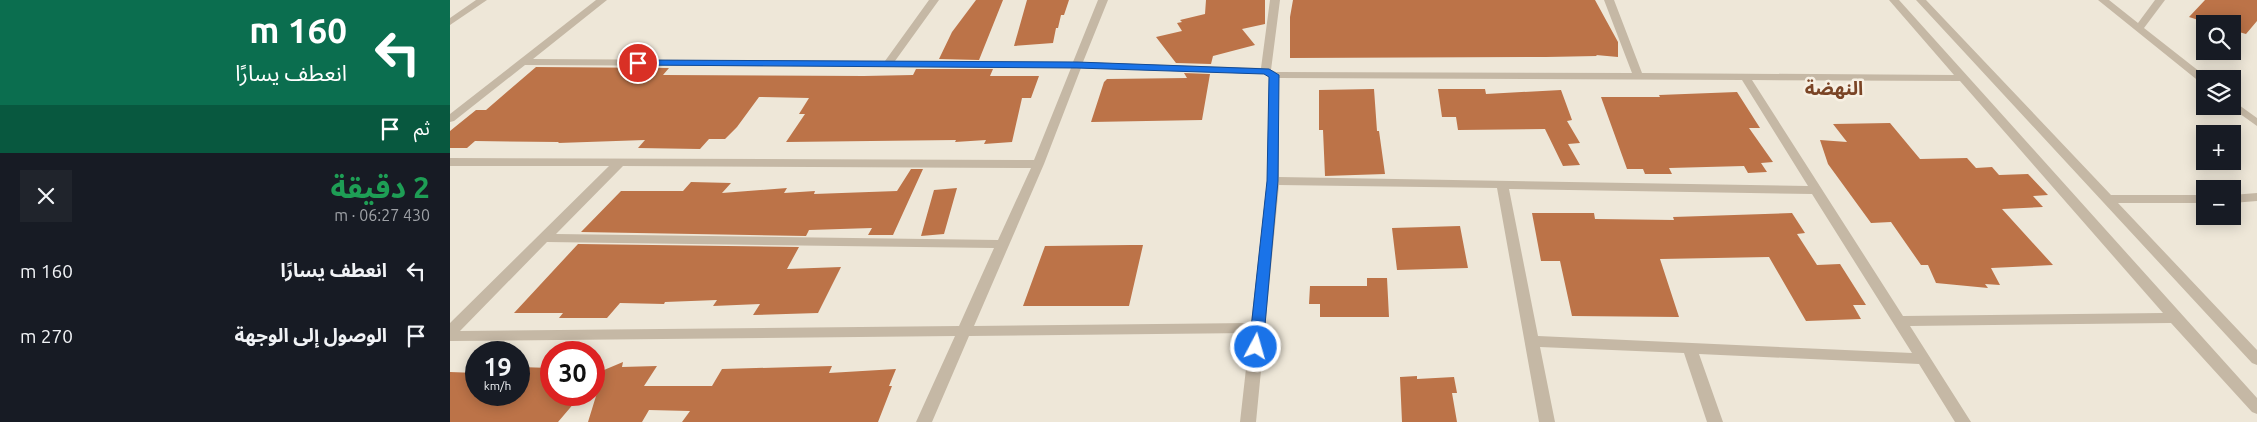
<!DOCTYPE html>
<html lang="ar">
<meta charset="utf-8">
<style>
:root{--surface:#171b24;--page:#20242c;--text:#f1f3f6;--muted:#9ea1a6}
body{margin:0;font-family:Ubuntu,"Noto Sans Arabic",sans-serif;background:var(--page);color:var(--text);direction:rtl;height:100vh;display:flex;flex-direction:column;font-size:19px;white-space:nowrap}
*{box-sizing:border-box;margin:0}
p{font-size:16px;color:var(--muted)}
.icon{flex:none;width:28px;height:28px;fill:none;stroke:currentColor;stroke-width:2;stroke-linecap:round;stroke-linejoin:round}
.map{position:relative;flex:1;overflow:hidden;direction:ltr}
.panel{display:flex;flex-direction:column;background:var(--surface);width:450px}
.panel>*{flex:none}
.banner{background:#0b6e4f;color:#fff;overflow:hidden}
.tools{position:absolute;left:1746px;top:15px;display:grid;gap:10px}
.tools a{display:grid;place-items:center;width:45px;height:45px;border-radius:0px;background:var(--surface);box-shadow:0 2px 12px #0003;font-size:25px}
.speed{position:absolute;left:15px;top:341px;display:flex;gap:10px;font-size:25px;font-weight:700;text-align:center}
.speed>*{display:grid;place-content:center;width:65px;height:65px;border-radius:50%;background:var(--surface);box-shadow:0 2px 12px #0003;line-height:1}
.speed small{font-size:12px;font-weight:400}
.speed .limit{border:8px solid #d22;background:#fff;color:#111}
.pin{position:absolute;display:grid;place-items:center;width:42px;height:42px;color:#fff;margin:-21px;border:2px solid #fff;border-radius:50%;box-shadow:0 1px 5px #0007}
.me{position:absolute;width:55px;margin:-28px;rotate:6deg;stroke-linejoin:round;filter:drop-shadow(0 0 4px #0008)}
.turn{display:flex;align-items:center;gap:18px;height:105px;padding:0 20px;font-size:22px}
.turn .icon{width:65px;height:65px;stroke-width:2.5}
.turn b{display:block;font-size:35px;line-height:42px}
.then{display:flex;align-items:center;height:48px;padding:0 20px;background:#0003;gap:10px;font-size:19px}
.round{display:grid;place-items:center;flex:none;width:52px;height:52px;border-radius:0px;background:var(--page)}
.headline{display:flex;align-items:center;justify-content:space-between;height:85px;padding:0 20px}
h1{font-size:30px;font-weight:700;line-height:38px;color:#1e9e55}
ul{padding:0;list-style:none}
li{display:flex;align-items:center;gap:15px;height:65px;padding:0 20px}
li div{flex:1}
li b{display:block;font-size:19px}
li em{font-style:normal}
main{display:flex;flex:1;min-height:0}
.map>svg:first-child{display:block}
</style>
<main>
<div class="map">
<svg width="1807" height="422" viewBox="0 0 1807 422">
<rect width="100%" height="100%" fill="#eee7d8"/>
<path fill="#bc7348" d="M526 0H553L529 60 489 59 502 32Z
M577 0H619L614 15H611L608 28H606L603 43 564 46Z
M756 0H815V24L792 29 805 45 763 56 761 64 726 63 706 37 732 31 727 23 732 22 730 20 755 14Z
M843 0H1145L1168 42V57L1146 55 1147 56 1096 57 840 58V17Z
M1755 0H1807V21L1796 34 1782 30V24H1761L1739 17Z
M86 67 219 68 213 75 414 76 463 75 466 69H543L540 76H589L581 98H572L562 142 534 144 536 140 505 142 506 140 336 142 355 114H349L359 98 309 97 287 127 275 139H259L250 149 188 148 195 140 108 143 109 142 25 141 17 148H0V131L26 110H36Z
M734 73 760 74 752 120 641 122 654 82 657 79 737 78Z
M924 89 927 131H929L935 174 875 176 873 130H869V90Z
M988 89H1035L1036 94 1111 90 1122 120 1117 121 1130 143 1118 144 1130 165 1113 166 1095 129 1008 130 1006 117H992Z
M1287 92 1310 128H1299L1323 162 1311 163 1317 172 1298 173 1294 166 1219 168 1222 174H1195L1193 169H1177L1151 97H1210L1209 95Z
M1440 123 1470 159 1517 158 1526 168 1542 167 1549 175 1578 174 1598 195 1583 196 1593 207 1552 209 1603 265 1541 268 1550 285 1535 284 1538 288 1486 283 1478 265H1471L1441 222 1421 223 1378 164 1370 140 1397 142 1383 124Z
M461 169H473L443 235H418L422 228 359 230 356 236 131 232 171 191H233L241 182 281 183 272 193 337 188 334 193 365 191 364 194 447 191Z
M507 188 494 234 471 236 484 190Z
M1082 213H1144L1145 219 1224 220 1223 217 1342 213 1355 233 1347 234 1367 265 1390 264 1416 305H1403L1411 319 1356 321 1319 257 1210 259 1229 317 1122 316 1110 261H1091Z
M1010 226 1018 268 947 270 942 228Z
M128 244 349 247 337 269 391 267 368 313 303 315 310 304 263 306 267 300 215 302 214 304 170 303 157 318H109L113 313H64Z
M680 245H693L679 306H573L595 246Z
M917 278H937L939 317H870V304H859L860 286H917Z
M173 362 172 367 207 366 194 386H262L272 369 382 366 379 373 446 369 439 386H442L428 422H232L240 411 199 410 192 422H138L154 370Z
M69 367 101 368V395H131L108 422H0V372L26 373V395H69Z
M967 376V379L1004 377 1007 393H1002L1007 422H952L950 377Z"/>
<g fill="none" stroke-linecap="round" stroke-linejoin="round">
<path fill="#c5b8a5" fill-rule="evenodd" d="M26 0H37L0 25V18Z
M146 0H157L83 59 435 61 479 0H489L445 61 623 62 648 0H658L633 62 811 68 820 0H830L821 70 826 72 1182 73 1154 0H1164L1192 73 1504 75 1439 0H1449L1807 398V414L1802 412 1721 323 1460 326 1521 422H1505L1469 364 1249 354 1273 422H1257L1234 353 1090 347 1105 422H1089L1047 188 829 185 806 422H790L800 333 519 336 482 422H466L505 336 0 341V323L159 166H0V158L584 160 621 68 75 65 4 121 0 122V114ZM631 68 814 74 819 76 817 181 801 323 524 326 594 164ZM829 78 1292 80 1358 186 829 177ZM1302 80 1510 81 1713 313 1453 316ZM173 166 581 168 548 240 106 234ZM1059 189 1362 194 1462 353 1088 336ZM97 242 544 248 509 326 10 331Z
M1466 0H1476L1661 195H1755V203H1668L1807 350V365L1802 363Z
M1648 0H1659L1688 23 1705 0H1715L1694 28 1759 79H1755V84L1751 83Z
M1782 100 1807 118V126L1779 106H1782Z
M1807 193V201L1782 203V195Z"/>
</g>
<path fill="#1a73e8" stroke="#114b97" d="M188 60 627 62 819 69 829 75 828 181 813 347 811 350H801L799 347 817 181 819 77 814 74 627 68 185 65 183 63Z"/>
<g text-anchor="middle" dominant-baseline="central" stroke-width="5" stroke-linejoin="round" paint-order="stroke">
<g font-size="19" font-weight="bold" fill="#7a4425" stroke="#f7f0e3">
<text x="1384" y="88">النهضة</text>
</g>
</g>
</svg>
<div class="tools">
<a><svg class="icon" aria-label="search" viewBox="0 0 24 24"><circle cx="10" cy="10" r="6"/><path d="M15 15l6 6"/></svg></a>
<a><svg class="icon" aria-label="layers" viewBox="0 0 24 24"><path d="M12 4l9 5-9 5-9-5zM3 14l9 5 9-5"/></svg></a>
<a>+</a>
<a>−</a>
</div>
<div class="speed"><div>19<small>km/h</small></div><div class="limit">30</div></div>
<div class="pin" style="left:188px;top:63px;background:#d93025"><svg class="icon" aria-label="arrive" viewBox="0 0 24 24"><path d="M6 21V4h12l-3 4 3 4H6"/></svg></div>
<svg class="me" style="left:806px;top:347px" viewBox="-20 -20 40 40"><circle r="17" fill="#1a73e8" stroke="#fff" stroke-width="3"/><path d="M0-11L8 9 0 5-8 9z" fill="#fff"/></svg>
</div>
<section class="panel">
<div class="banner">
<div class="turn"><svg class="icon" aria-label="left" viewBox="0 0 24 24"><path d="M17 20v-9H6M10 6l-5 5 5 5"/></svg><div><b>160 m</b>انعطف يسارًا</div></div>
<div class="then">ثم<svg class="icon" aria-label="arrive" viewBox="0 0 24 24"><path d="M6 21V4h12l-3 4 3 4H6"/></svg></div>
</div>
<div class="headline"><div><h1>2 دقيقة</h1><p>430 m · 06:27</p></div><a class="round"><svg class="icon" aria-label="close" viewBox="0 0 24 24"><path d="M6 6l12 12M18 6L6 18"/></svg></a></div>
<ul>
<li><svg class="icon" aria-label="left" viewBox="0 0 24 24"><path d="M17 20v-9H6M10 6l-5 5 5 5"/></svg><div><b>انعطف يسارًا</b></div><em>160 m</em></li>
<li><svg class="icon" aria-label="arrive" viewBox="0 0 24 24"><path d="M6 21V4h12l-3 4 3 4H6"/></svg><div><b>الوصول إلى الوجهة</b></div><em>270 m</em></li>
</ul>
</section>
</main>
